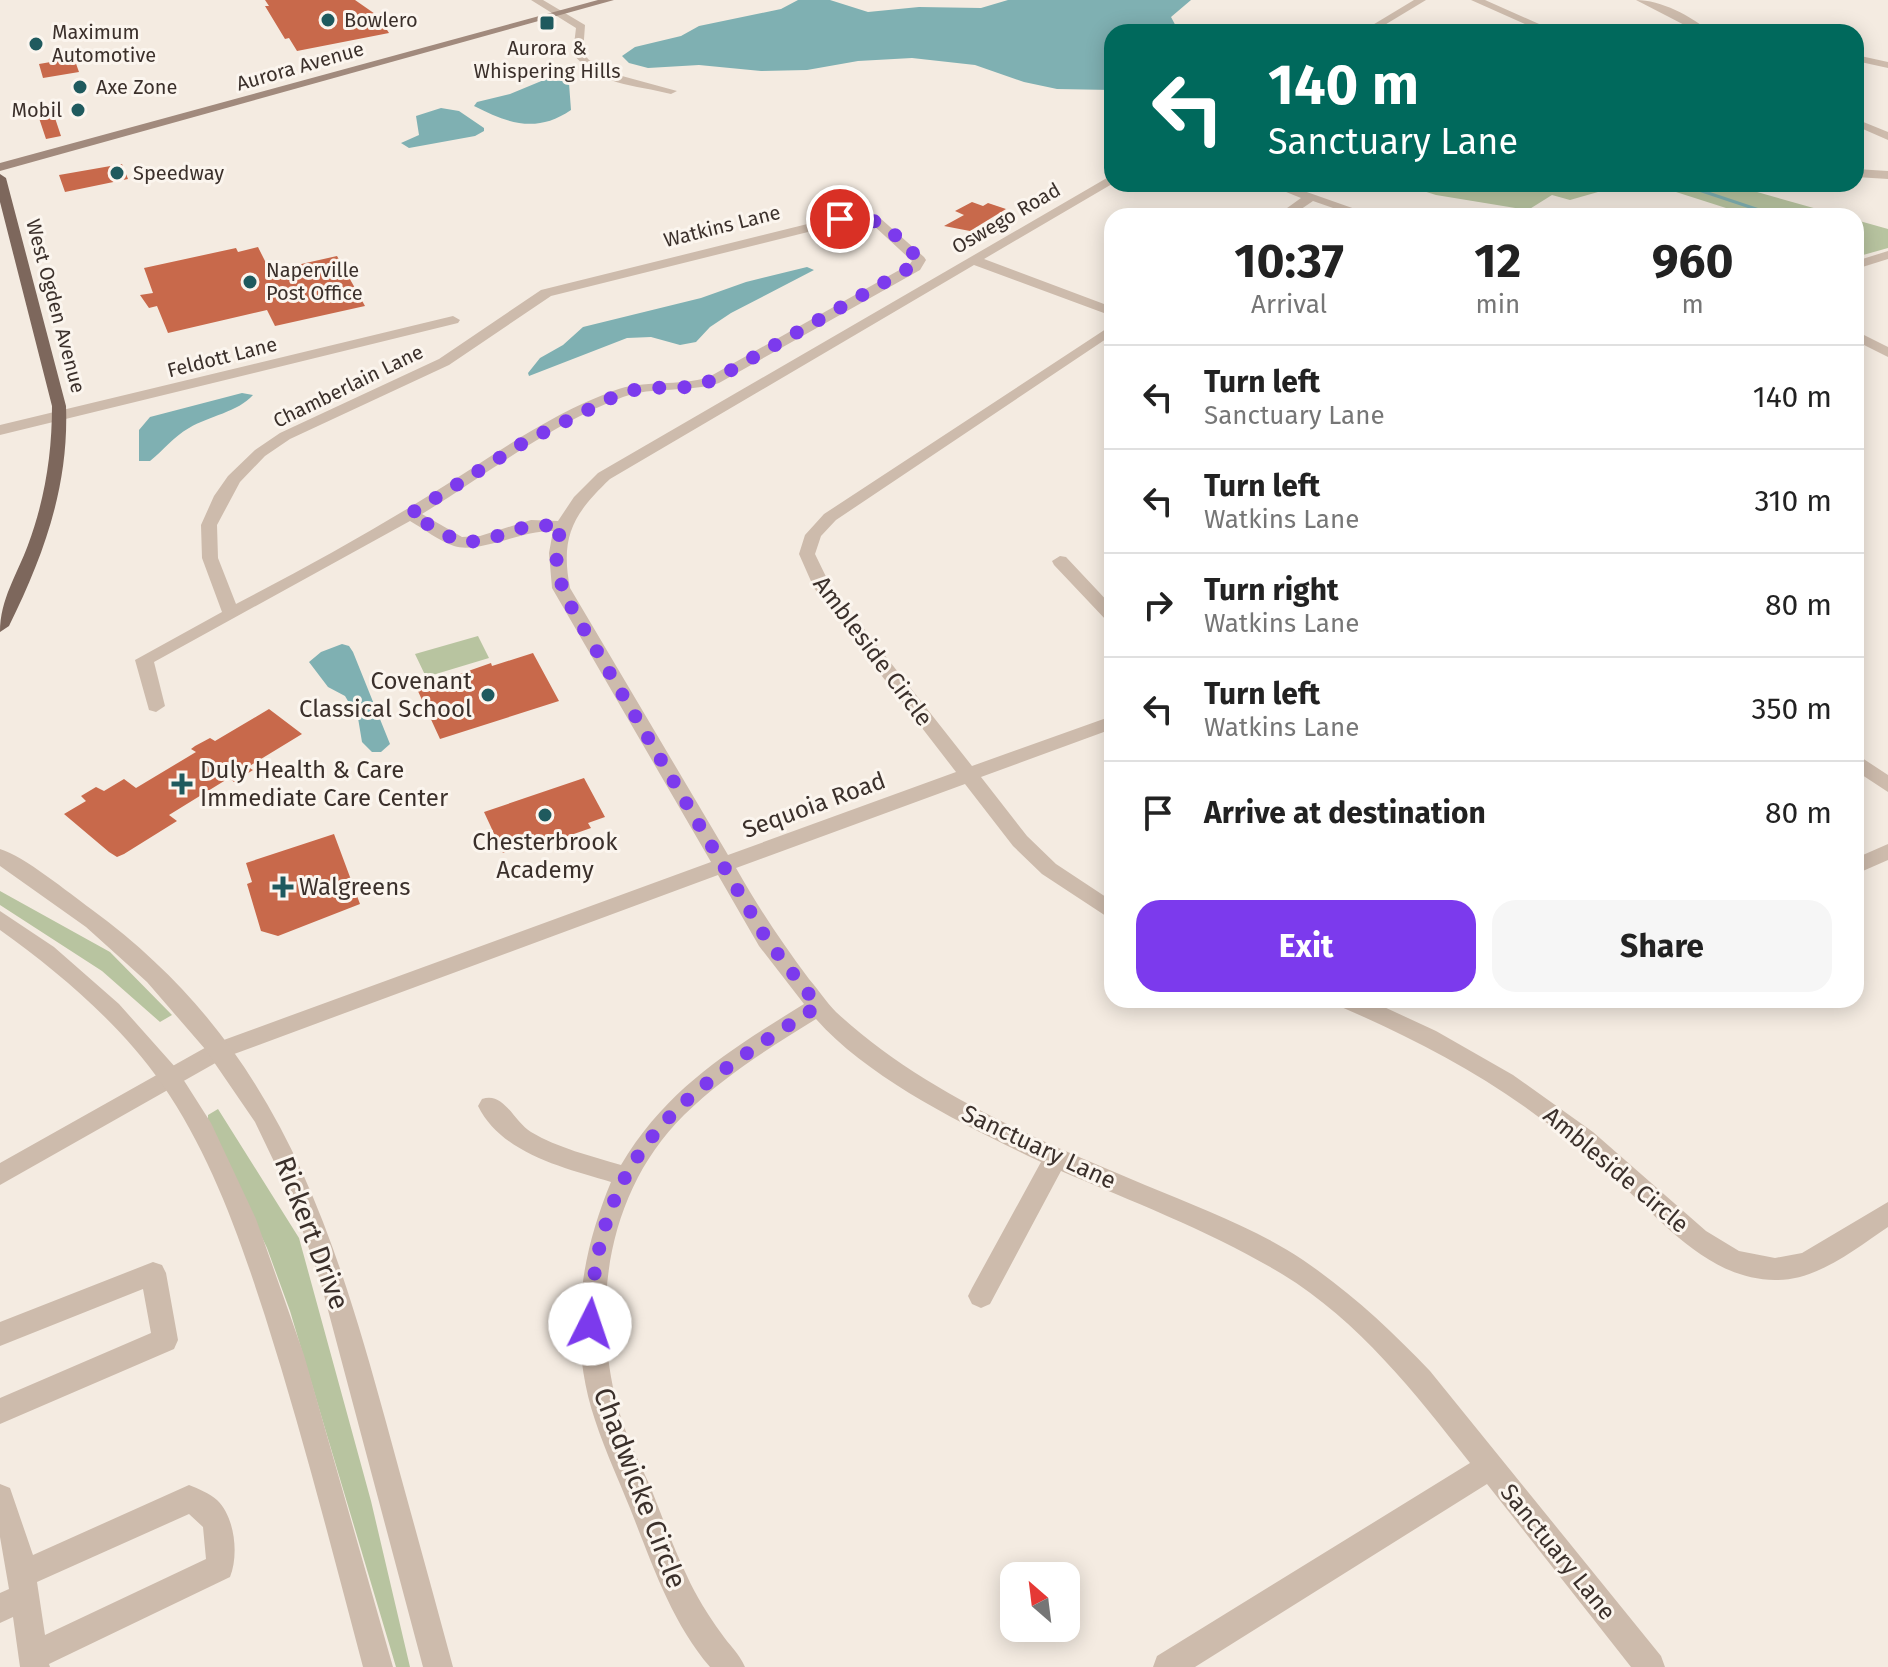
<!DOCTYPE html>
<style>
:root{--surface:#fff;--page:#f6f6f6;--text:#222;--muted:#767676;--line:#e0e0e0;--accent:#7c3aed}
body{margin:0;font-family:"Fira Sans",sans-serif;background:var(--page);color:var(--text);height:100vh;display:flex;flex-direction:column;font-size:30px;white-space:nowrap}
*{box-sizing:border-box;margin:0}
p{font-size:26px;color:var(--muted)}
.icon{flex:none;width:44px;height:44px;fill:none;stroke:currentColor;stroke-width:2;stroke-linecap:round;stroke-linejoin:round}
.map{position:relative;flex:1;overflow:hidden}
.side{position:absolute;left:1104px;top:208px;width:760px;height:800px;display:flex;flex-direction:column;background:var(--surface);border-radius:24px;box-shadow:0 4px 20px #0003}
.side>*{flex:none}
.hud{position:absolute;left:1104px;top:24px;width:760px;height:168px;border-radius:24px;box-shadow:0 4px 20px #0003;background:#00695c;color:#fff;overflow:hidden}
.needle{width:52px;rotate:332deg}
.fabs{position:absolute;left:1000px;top:1562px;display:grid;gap:16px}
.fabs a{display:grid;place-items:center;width:80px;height:80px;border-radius:16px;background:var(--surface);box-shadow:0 4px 20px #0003;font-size:40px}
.pin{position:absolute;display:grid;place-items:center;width:68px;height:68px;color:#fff;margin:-34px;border:4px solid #fff;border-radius:50%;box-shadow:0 2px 8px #0007}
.me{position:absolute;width:88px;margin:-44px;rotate:4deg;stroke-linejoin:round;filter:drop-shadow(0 0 6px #0008)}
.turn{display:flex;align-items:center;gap:28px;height:168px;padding:0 32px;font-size:36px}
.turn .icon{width:104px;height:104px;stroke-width:2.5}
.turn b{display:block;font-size:56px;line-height:68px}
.eta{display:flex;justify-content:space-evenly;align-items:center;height:136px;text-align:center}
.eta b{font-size:48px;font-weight:700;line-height:56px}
.button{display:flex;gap:16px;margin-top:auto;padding:16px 32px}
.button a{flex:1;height:92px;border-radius:24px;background:var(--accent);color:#fff;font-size:32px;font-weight:700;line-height:92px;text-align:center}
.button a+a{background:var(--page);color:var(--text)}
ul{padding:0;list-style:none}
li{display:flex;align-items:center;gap:24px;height:104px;padding:0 32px;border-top:2px solid var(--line)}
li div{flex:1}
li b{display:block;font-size:30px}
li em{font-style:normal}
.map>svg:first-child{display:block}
</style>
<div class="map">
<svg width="1888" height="1667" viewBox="0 0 1888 1667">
<rect width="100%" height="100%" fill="#f4ebe1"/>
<path fill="#b8c4a0" d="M1401 184H1626L1570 200 1552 195 1528 210 1436 195Z
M1651 184H1729L1842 216H1751Z
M1856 220 1888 229V248L1856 257Z
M478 636 489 658 426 677 415 654Z
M0 891 110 952 172 1015 160 1022 102 971 0 905Z
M218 1109 299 1238 371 1501 410 1667H396L290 1311 267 1248 208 1124V1115Z"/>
<path fill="#7fb0b2" d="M798 0H830L868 12 919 7 981 8 1008 0H1191L1171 17 1179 32H1112V90L1057 89 1024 82 975 65 912 58 858 61 807 70 761 71 699 65 648 68 629 63 622 56 635 47 681 36 699 26 781 9Z
M568 70 571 110C536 134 508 123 474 106L477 102 510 94Z
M441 108 459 111 484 128V131L475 136 409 148 401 143 419 135 416 116Z
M807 267 814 270 731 313 710 327 696 342 680 345 651 337 627 338 529 376 528 373 540 358 563 345 583 327 701 298 746 282Z
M242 393 253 395C238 412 209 416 189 428 173 437 164 450 150 461H139V430L150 417Z
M342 644 349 646 353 652 390 744 381 752H372L362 742 358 718 345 696 328 687 309 662 321 652Z"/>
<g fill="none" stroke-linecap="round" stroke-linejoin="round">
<path stroke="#7fb0b2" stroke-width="3" d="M1681 184 1777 216"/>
</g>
<path fill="#c8694b" d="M265 0H355L378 16 389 33 297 51 289 38 285 39 265 6H269Z
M74 58 79 72 43 78 39 64Z
M54 115 61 136 46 139 39 118Z
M122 164 128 179 65 192 59 175Z
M972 202 983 206 988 203 1006 209 970 231 944 226 964 215 955 211Z
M258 247 270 271 337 256 365 306 275 326 267 310 168 333 157 306 149 308 140 295 153 293 144 268 236 248 238 252Z
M533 653 559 701 440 739 417 689 491 663 492 666Z
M269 709 302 734 248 767 253 770 239 779 234 782 229 778 169 815 177 821 124 854 117 857 109 852 64 814 86 801 81 796 96 787 104 791 124 779 136 788 196 752 191 749 195 746 210 738 215 741Z
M584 778 605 817 588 823 591 828 528 850 526 845 503 853 484 812Z
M334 834 360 904 278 936 261 931 247 884 252 882 246 863Z"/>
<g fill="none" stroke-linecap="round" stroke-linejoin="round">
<path fill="#cdbbac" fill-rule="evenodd" d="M531 0H543L585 25 583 53 589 60 611 73 677 91 671 94C636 85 595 85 573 53L576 28Z
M1414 0H1426L1373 32H1361Z
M1471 0H1485L1557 32H1543Z
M1636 0C1661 0 1691 16 1710 32H1698Z
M1856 55 1888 62V68L1856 61Z
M1856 119 1888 132V140L1856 126Z
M1856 169 1888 171V179L1856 177Z
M1112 175V184L984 259 1112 307V316L974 265 610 479C573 514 560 537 570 588L728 855 956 772 814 588 799 554 805 535 824 514 1112 325V335L836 520 821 536 815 554 831 587 972 766 1112 716V729L981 777 1027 836 1056 864 1112 901V920L1042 874 1013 846 965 784 736 868C758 907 782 943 809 979 818 989 826 1002 836 1012 924 1093 1036 1139 1145 1185 1198 1207 1255 1228 1303 1260 1350 1292 1391 1330 1430 1371L1661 1656 1665 1667H1631L1487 1484 1195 1667H1153L1157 1656 1470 1463C1415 1393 1359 1321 1282 1274 1212 1232 1136 1203 1061 1171L990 1304 981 1308 972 1304 968 1296 972 1288 1041 1162C968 1127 870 1080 816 1019 769 1048 724 1076 684 1115 610 1188 592 1298 615 1396 622 1428 637 1457 650 1486 662 1516 673 1547 687 1576 696 1596 708 1615 721 1633 729 1645 739 1653 745 1667H710C674 1625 655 1572 635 1521 622 1487 606 1454 595 1420 568 1339 579 1259 611 1182 564 1168 502 1154 478 1106L482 1099C504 1091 514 1122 531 1132 558 1148 591 1156 621 1165 667 1088 730 1050 804 1004L759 946 718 875 226 1057 0 1185V1163L210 1045 711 862 552 588 549 553 553 531C522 530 479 554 454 546 439 541 424 529 410 521L154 662 165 706 156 712 149 710 135 660 222 612 202 558 201 525 214 496 228 476 255 450 280 433 439 359 541 290 856 212 880 218 924 257 926 260 920 270 719 383C688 393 653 386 623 397 551 424 487 474 422 514L462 537 480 536 531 520 558 521 574 497 598 473ZM856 220 872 224 912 261 910 264 709 377C678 387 644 379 613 391 548 415 491 457 433 493 369 533 303 569 236 604L218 558 217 525 240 482 265 456 290 439 449 365 551 296Z
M1266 184H1284L1375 216H1356L1313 201 1291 216H1276L1301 198Z
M1888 251V259L1856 269V261Z
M453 316 460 320 458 323 0 435V425Z
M1856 331 1888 347V357L1856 341Z
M1060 556 1066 557 1112 606V621L1106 620 1054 565 1052 561Z
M1856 754 1888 775V792L1856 771Z
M1888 844V860L1856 874V858Z
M1336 1000H1369L1436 1031 1513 1075 1593 1132 1706 1231 1739 1251 1775 1258 1802 1253 1888 1202V1227C1855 1249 1817 1281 1775 1280 1707 1279 1662 1220 1615 1179 1586 1153 1557 1130 1525 1107 1467 1066 1404 1034 1339 1006Z
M153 1262 162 1265 166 1273 178 1340 174 1349 0 1424V1398L151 1333 143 1289 0 1346V1322Z
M0 1484 10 1488 33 1555 189 1485C199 1489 209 1493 217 1500 235 1517 239 1555 230 1577L49 1664 50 1667H20L13 1617 0 1623V1593L9 1589 0 1537ZM189 1514 203 1527 206 1559 45 1635 37 1582Z"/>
<path fill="#cdbbac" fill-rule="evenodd" d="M0 849C24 856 69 893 91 909 273 1042 329 1214 386 1422 408 1503 431 1585 453 1667H423L320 1280 290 1195 255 1122 205 1049 147 982 86 927 0 866Z
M0 911 54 947 119 1004 176 1068 211 1123 256 1219 304 1355 393 1667H363C332 1550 302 1432 265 1316 239 1236 211 1155 162 1084 119 1023 60 973 0 930Z"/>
<path fill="#a18a7d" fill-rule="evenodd" d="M598 0H614L0 171V163Z"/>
<path fill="#7d675c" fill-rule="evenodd" d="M0 174 6 178 66 406C69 486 44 555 9 626L0 632C0 599 17 575 28 545 45 499 52 454 52 406L0 202Z"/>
</g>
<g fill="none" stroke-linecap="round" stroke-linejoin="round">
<path stroke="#7c3aed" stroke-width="14" stroke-dasharray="0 25.2" d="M590 1324C597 1148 683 1094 818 1006L767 940 575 614C559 584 550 559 562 526L531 525 482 541 459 542 410 514 523 443 621 393 643 388 691 387 714 380 918 263 916 256C893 233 876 211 840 219"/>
</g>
<g fill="#1f5a5e" stroke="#fbf5ee" stroke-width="3">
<circle cx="328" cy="20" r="8"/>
<rect x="539" y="15" width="16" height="16" rx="4"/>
<circle cx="36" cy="44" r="8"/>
<circle cx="80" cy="87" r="8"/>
<circle cx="78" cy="110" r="8"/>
<circle cx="117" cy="173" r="8"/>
<circle cx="250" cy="282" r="8"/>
<circle cx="488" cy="695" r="8"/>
<path d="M178 772h8v8h8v8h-8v8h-8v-8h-8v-8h8z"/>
<circle cx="545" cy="815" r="8"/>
<path d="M279 875h8v8h8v8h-8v8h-8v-8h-8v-8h8z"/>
</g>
<g text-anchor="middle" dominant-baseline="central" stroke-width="6" stroke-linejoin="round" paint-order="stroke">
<g font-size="20" fill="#3b302b" stroke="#fbf5ee" text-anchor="start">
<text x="344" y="20">Bowlero</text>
<text x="52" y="32">Maximum<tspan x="52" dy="23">Automotive</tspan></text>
<text x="547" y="48" text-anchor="middle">Aurora &amp;<tspan x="547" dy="23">Whispering Hills</tspan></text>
<text x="96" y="87">Axe Zone</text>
<text x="62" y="110" text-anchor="end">Mobil</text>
<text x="133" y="173">Speedway</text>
<text x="266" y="270">Naperville<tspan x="266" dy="23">Post Office</tspan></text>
</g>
<g font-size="20" fill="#3b302b" stroke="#fbf5ee">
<text transform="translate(300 66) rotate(-16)">Aurora Avenue</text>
<text transform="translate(1006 218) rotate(-30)">Oswego Road</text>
<text transform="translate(722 226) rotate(-14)">Watkins Lane</text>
<text transform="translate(56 306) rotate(75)">West Ogden Avenue</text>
<text transform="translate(222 357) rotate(-14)">Feldott Lane</text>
<text transform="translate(348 386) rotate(-26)">Chamberlain Lane</text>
</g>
<g font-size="24" fill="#3b302b" stroke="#fbf5ee">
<text transform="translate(873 651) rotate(53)">Ambleside Circle</text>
<text transform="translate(814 805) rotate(-20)">Sequoia Road</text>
<text transform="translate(1039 1147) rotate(25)">Sanctuary Lane</text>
<text transform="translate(1616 1170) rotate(40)">Ambleside Circle</text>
<text transform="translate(1558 1552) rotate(51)">Sanctuary Lane</text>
</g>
<g font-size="24" fill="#3b302b" stroke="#fbf5ee" text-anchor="start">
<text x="472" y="681" text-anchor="end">Covenant<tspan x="472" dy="28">Classical School</tspan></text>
<text x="200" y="770">Duly Health &amp; Care<tspan x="200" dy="28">Immediate Care Center</tspan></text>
<text x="545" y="842" text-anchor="middle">Chesterbrook<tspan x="545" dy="28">Academy</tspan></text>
<text x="299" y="887">Walgreens</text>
</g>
<g font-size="28" fill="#3b302b" stroke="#fbf5ee">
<text transform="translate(312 1233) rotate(69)">Rickert Drive</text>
<text transform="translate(640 1488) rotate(69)">Chadwicke Circle</text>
</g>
</g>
</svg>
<div class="fabs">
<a><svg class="needle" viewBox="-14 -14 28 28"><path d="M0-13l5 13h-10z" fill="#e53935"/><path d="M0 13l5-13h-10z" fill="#767676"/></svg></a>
</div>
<div class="pin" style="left:840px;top:219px;background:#d93025"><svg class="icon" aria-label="arrive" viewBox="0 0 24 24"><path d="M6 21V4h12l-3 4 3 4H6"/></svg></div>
<svg class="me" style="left:590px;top:1324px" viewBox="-20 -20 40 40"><circle r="19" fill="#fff"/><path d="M0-13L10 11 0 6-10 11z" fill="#7c3aed"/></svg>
<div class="hud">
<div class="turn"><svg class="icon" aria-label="left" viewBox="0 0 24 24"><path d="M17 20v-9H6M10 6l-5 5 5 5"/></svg><div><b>140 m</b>Sanctuary Lane</div></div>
</div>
<section class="side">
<div class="eta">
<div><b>10:37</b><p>Arrival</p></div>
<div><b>12</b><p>min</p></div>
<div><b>960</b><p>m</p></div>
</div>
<ul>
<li><svg class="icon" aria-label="left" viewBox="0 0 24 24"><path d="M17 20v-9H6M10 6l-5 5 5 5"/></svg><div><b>Turn left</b><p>Sanctuary Lane</p></div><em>140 m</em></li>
<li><svg class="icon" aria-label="left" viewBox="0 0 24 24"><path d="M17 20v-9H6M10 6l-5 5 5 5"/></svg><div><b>Turn left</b><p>Watkins Lane</p></div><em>310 m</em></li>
<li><svg class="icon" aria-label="right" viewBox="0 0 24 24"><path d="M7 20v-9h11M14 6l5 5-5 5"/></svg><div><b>Turn right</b><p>Watkins Lane</p></div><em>80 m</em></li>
<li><svg class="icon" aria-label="left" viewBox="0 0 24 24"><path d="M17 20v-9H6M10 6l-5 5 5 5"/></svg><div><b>Turn left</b><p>Watkins Lane</p></div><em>350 m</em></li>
<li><svg class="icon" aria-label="arrive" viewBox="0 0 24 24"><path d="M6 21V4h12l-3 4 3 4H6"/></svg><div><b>Arrive at destination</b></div><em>80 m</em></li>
</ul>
<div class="button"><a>Exit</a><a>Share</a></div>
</section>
</div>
